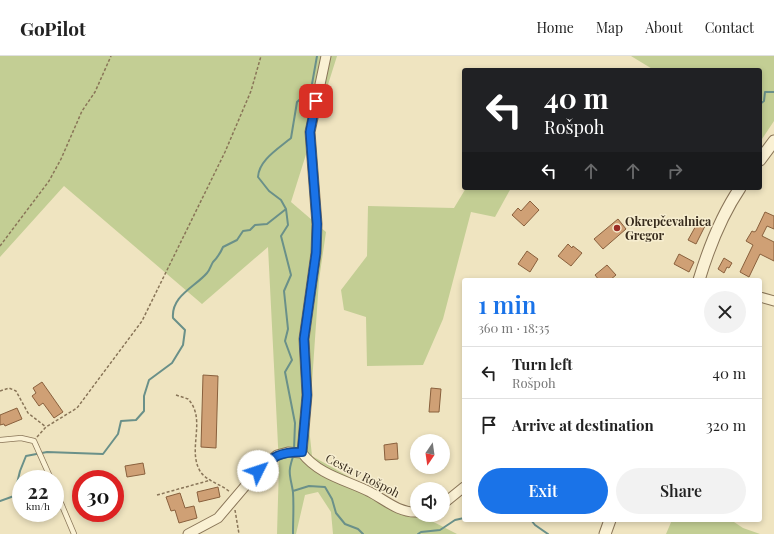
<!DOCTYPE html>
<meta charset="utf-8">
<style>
:root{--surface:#fff;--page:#f2f2f2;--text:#222;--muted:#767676;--line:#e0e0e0;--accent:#1a73e8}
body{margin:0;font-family:"Playfair Display",serif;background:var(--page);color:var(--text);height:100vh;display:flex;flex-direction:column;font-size:15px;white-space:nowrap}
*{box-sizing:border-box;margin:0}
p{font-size:13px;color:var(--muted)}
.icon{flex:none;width:22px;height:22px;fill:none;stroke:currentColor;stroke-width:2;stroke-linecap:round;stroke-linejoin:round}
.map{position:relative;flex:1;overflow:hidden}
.panel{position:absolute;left:462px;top:222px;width:300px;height:244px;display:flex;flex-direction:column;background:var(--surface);border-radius:4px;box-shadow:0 2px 6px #0003}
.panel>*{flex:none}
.banner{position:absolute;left:462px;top:12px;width:300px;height:122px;border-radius:4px;box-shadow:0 2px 6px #0003;background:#202124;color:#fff;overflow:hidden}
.needle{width:26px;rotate:193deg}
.tools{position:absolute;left:410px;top:378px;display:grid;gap:8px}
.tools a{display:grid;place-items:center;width:40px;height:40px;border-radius:50%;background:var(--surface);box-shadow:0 2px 6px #0003;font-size:20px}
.speed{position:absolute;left:12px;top:414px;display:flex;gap:8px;font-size:20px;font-weight:700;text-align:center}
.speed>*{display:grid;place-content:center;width:52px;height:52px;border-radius:50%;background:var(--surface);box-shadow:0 2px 6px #0003;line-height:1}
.speed small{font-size:10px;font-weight:400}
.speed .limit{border:6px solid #d22;background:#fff;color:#111}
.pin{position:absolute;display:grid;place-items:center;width:34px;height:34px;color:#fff;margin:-17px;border-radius:8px;box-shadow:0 2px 6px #0006}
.me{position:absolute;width:44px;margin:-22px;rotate:49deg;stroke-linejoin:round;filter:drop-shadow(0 0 3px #0008)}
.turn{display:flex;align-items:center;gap:14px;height:84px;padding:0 16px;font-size:18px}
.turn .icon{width:52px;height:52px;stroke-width:2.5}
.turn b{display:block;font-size:28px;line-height:34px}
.lanes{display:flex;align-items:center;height:38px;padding:0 16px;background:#0003;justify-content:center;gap:20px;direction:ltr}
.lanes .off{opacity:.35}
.round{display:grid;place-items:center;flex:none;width:42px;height:42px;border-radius:21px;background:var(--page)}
.headline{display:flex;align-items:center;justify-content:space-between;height:68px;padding:0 16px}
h1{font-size:24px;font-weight:600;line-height:30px;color:var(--accent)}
.cta{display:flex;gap:8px;margin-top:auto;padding:8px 16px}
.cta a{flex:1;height:46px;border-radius:24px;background:var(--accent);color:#fff;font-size:16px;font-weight:600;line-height:46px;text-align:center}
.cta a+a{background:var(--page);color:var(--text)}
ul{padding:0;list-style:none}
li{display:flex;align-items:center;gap:12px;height:52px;padding:0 16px;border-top:1px solid var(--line)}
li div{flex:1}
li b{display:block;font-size:15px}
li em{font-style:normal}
header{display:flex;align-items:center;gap:24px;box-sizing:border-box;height:56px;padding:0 20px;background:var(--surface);border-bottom:1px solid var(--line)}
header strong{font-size:19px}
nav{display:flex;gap:22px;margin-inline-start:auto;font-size:14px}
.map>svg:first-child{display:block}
</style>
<header>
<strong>GoPilot</strong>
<nav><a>Home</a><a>Map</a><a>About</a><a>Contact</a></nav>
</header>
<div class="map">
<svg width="774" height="478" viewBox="0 0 774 478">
<rect width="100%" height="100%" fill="#efe4c0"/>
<path fill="#c3ce94" d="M0 0H337L291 146 326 176 319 224 309 371 312 400 417 459H420L457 478H333L331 456 318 436 305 439 296 478H277L279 409 268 191 202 248 64 130 0 201Z
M631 0H774V65L760 86V14H654Z
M466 132H511L495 161 471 156 443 263 423 309 367 310 366 261 344 254 341 234 367 200 368 150 454 152Z
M672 464H731L743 472 760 478H666Z"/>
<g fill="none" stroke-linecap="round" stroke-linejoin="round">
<path stroke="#6a9089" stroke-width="2" d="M760 48 764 45 765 36H774
M294 394 295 367 285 316 292 304 285 285 288 273 284 235 291 219 281 180 288 169 286 153 281 144 269 135 258 121C259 104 278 93 291 82L297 46 307 37 312 28 317 0
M293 435 309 430 325 431 332 443 336 457 345 468 358 473 363 478
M0 445 14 440 20 415 26 400 47 396 103 398 118 378 121 365 136 364 144 355V340L149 324 172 307 183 289 185 274 173 262C171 240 195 231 207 217 210 214 211 209 213 206 218 201 220 198 223 191L237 184 243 175 250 174 255 169 267 168 286 153
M531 464 535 469 548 478
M293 478C293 464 294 450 293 436 290 418 287 417 294 398
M418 478 421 476 440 474 455 464 464 462"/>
</g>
<path fill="#cfa075" stroke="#89603d" d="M530 145 539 154 524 170 512 159 518 152 521 155Z
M765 156 774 160V173L767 170 762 180 774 186V205L760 198 749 221 740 216 753 189 746 185 752 175 754 176 756 175Z
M618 163 626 173 603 193 594 183Z
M698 166 705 170 696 188 688 184Z
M568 188 572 192 573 190 582 197 571 210 558 200Z
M527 195 538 203 530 216 518 208Z
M679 198 694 206 689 216 674 208Z
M724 202 732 207 729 212 727 211 724 217 718 213Z
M607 209 616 219 610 224H599L595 219Z
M203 319 218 320 216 392 201 391Z
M42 326 63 356 54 362 43 347 39 350 32 340 36 337 33 332Z
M431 332 441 333 439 356H429Z
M17 352 22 363 5 370 4 368 0 369V359Z
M397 387 398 403 385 404 384 389Z
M143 407 145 418 127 421 125 410Z
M218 431 220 441 199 446 197 436Z
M180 437 185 452 194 450 197 462 179 467 175 454 171 455 166 441Z"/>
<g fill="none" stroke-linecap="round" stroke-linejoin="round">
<g stroke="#897558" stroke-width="6">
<path id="service" d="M0 384 21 382 34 385 51 423
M55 433 74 478"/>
</g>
<g stroke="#897558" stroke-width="11">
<path id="minor" d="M760 241 774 245
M302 397 307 339 304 283 316 197 317 168 310 76 326 0
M302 397C319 419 346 424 370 436 385 444 399 457 417 456
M443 448 464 431
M188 478 218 462 258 415 277 399 288 396 302 397"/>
</g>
<g stroke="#897558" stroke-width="13">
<path id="tertiary" d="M760 104 774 85
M699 224C709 191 721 160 740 132
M605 478 610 464"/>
</g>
<path stroke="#897558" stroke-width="1.5" stroke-dasharray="3 2" stroke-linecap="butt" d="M0 190 49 125 61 103 82 55 95 36 111 0
M0 335 9 332 16 335 28 357 46 371
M176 339 188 343C207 363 187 393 200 415 206 425 221 428 230 436
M37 381 46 371 77 352 142 265 225 96 251 35 261 0
M157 439 211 424
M235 454 239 478"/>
<use href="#service" stroke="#faf1d4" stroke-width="4.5"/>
<use href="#minor" stroke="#faf1d4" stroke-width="9"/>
<use href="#tertiary" stroke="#faf1d4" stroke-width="11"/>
</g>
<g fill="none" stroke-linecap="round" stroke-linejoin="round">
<g stroke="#114b97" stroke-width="10">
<path id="route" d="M258 415C273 400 280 396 302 396L307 339 304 283 316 197 317 168 310 76 316 45"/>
</g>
<use href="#route" stroke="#1a73e8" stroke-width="7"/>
</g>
<circle fill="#9a2c26" stroke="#f7eed0" stroke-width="1.5" cx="617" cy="172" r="4"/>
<g text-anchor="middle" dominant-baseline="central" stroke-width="3" stroke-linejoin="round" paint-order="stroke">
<g font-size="12" font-weight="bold" fill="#382c1d" stroke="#f7eed0" text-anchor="start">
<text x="625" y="165">Okrepčevalnica<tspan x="625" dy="14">Gregor</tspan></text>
</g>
<g font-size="12" fill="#382c1d" stroke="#f7eed0">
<text transform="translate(363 419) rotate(27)">Cesta v Rošpoh</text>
</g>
</g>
</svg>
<div class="tools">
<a><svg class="needle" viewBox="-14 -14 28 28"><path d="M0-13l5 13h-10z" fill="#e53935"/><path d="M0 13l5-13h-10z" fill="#767676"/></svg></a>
<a><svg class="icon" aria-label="sound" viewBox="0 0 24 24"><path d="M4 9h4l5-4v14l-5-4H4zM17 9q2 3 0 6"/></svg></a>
</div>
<div class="speed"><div>22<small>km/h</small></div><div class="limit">30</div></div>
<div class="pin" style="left:316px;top:45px;background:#d93025"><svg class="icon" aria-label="arrive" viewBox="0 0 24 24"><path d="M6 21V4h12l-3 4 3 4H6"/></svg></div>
<svg class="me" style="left:258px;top:415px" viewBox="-20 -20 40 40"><circle r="19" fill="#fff"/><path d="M0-13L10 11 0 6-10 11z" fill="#1a73e8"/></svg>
<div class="banner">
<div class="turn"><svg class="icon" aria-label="left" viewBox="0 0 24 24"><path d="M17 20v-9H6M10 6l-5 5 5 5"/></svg><div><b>40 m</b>Rošpoh</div></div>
<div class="lanes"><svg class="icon" aria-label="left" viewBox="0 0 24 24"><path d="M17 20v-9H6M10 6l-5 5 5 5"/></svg><svg class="icon off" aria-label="ahead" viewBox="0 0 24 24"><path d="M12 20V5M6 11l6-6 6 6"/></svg><svg class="icon off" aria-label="ahead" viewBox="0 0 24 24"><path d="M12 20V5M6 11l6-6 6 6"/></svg><svg class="icon off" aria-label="right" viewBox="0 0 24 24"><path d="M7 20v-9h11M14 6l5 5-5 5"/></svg></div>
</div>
<section class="panel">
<div class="headline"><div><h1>1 min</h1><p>360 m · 18:35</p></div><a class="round"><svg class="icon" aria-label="close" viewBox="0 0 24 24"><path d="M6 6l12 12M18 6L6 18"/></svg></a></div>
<ul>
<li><svg class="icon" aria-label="left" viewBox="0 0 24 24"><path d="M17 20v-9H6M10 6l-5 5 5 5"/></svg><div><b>Turn left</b><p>Rošpoh</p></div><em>40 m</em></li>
<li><svg class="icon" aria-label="arrive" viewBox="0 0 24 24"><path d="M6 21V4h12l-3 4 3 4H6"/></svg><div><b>Arrive at destination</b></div><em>320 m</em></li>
</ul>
<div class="cta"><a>Exit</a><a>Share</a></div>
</section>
</div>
